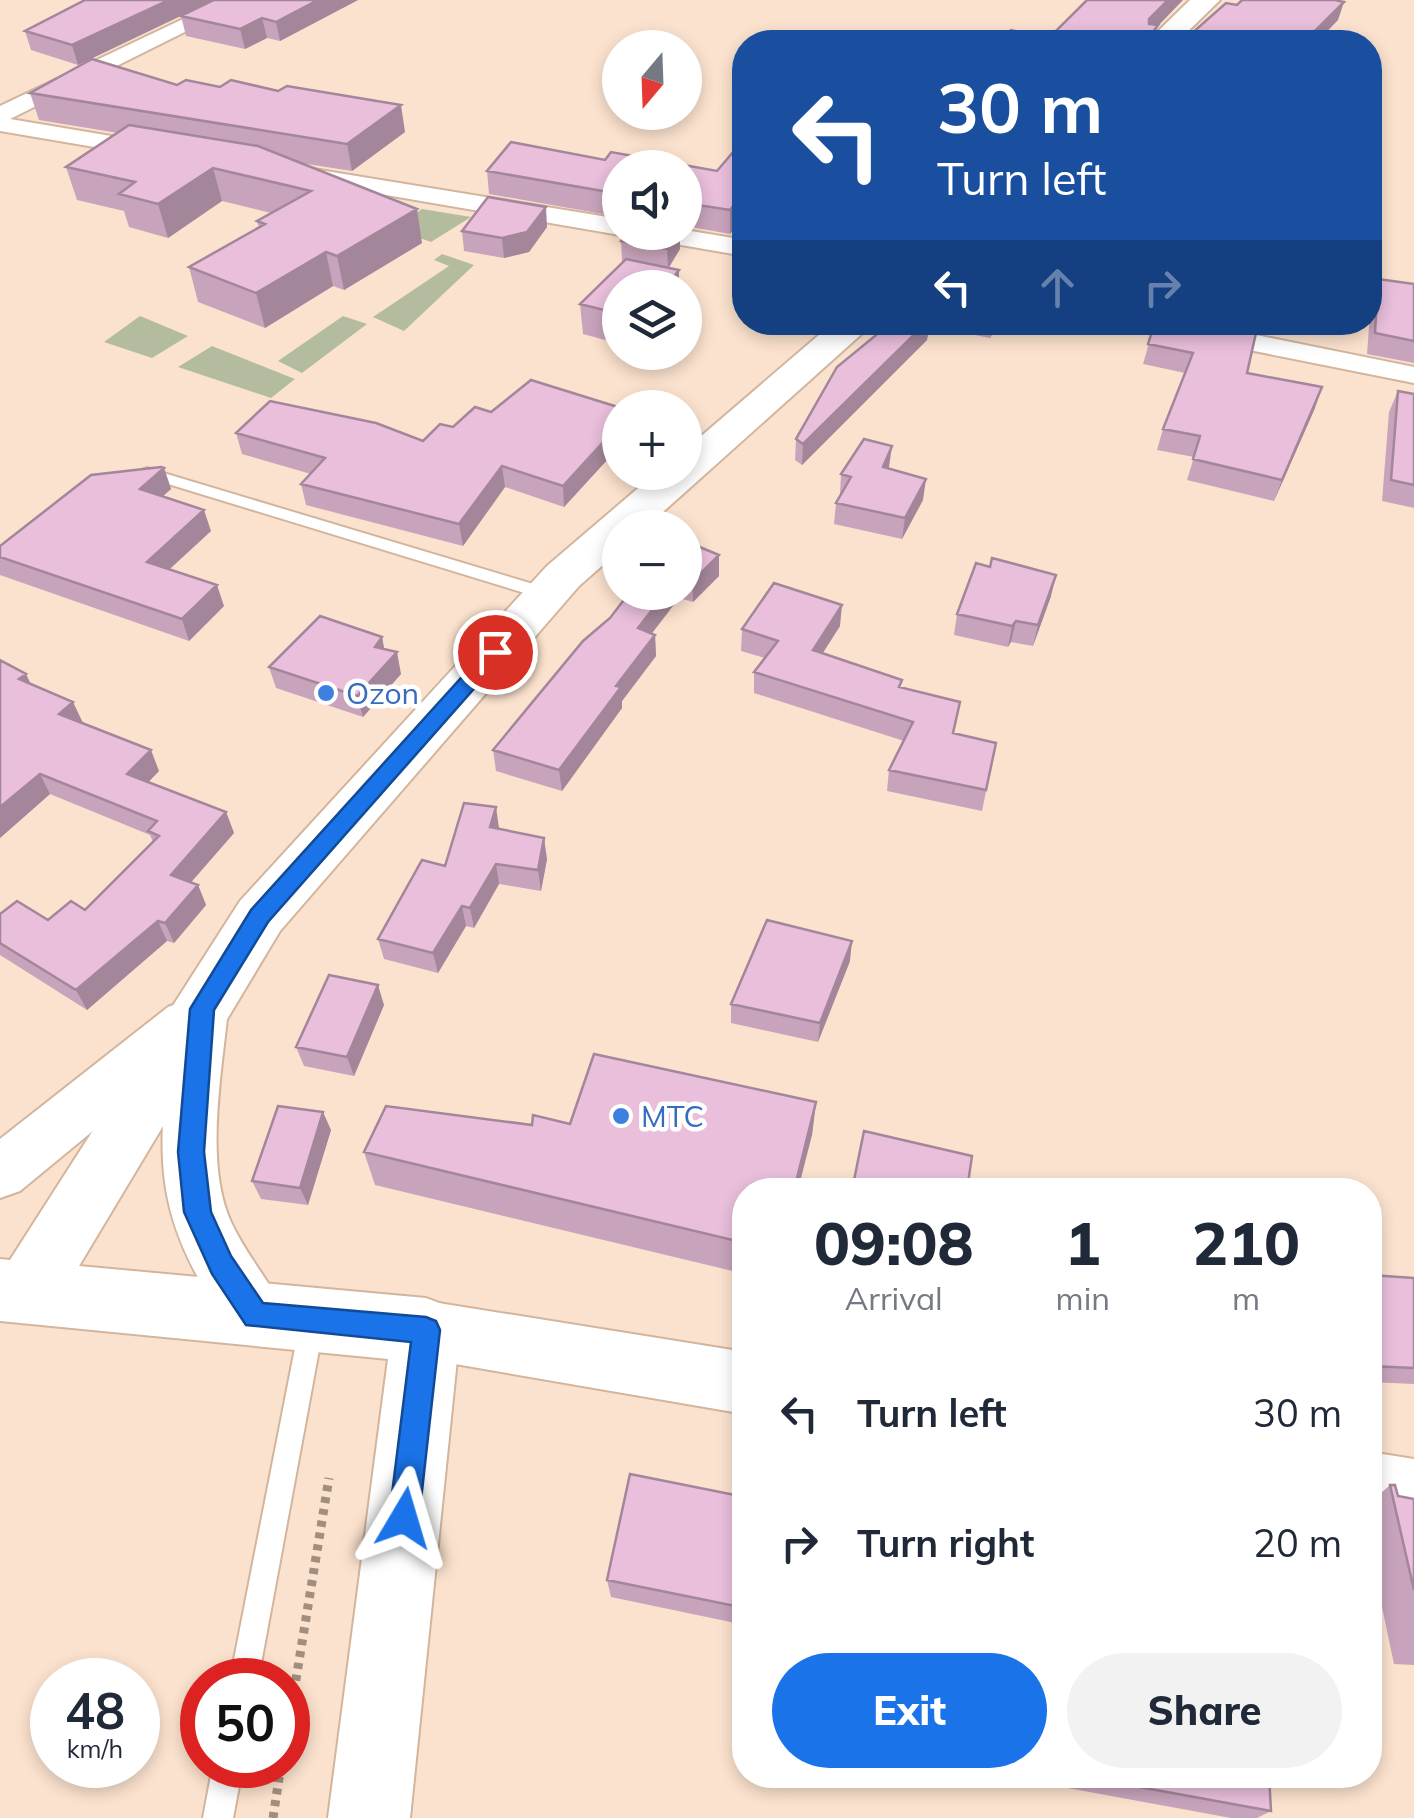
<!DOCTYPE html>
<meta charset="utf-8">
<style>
:root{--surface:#fff;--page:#f2f2f3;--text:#1f2937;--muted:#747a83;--accent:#1a73e8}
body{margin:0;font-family:Mulish,sans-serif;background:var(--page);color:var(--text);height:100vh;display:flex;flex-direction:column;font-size:38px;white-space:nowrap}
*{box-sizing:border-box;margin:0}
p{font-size:32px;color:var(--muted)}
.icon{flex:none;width:55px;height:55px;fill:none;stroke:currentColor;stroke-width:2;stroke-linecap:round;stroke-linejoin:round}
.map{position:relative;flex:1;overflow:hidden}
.sheet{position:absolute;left:732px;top:1178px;width:650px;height:610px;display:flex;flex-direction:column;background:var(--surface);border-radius:40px;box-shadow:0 5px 15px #0003}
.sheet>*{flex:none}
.guide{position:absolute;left:732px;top:30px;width:650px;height:305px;border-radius:40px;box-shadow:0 5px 15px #0003;background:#1a4fa0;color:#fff;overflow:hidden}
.needle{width:65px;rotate:199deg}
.fabs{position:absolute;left:602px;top:30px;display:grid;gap:20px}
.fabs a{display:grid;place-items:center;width:100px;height:100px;border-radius:50%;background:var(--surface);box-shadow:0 5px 15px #0003;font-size:50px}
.speed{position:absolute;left:30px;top:1658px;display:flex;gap:20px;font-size:50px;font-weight:700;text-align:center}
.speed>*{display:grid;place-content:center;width:130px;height:130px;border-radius:50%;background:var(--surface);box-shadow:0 5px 15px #0003;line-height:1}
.speed small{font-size:25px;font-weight:400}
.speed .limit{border:15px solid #d22;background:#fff;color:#111}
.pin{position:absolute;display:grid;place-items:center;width:85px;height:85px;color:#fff;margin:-42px;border:5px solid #fff;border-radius:50%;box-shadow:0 2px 10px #0007}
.me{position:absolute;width:110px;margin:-55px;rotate:7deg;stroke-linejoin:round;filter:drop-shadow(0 0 8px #0008)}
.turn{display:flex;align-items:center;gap:35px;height:210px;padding:0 40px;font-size:45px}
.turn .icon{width:130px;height:130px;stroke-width:2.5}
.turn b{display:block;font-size:70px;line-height:85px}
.lanes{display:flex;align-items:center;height:95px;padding:0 40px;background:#0003;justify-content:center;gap:50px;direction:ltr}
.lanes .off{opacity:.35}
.eta{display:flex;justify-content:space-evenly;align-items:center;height:170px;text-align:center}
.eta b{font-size:60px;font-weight:800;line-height:70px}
.primary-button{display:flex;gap:20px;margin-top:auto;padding:20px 40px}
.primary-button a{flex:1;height:115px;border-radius:60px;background:var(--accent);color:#fff;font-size:40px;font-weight:800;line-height:115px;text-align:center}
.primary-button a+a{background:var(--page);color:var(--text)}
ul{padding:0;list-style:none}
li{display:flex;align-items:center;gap:30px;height:130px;padding:0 40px}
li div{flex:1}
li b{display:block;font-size:38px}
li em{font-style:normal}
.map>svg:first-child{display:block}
</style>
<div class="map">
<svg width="1414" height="1818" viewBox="0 0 1414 1818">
<rect width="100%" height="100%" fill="#fbe2ce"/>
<path fill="#b4bca0" d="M422 209 471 217 431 242 392 228Z
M442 254 474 265 404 331 373 317 449 266 434 260Z
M140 316 188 336 152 358 104 342Z
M343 316 367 324 302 373 278 361Z
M212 346 295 379 271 398 178 367Z"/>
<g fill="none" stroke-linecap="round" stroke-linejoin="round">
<g stroke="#d3b59d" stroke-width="4">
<path id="service" d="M147 468 553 590 555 594 547 599 541 598 142 476V470Z
M311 1316 320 1320 323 1328 258 1680H230L299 1328 302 1320Z
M213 1765H243L233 1818H203Z"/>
</g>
<g stroke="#d3b59d" stroke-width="4">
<path id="minor" d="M223 0H249L10 119 159 144 171 151 167 156 159 158 0 131V106Z
M295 166 620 219V232H628L620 235 287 178 283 173 287 168Z
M685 230 745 240V256L652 240 640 232Z
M1136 322H1192L1414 367V383L1149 330Z"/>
</g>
<g stroke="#d3b59d" stroke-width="4">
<path id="tertiary" d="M202 987 221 994 228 1009C222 1071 204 1164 231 1222 246 1255 271 1282 286 1315L277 1336 255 1344C228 1333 223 1320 208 1295 159 1214 157 1160 168 1069L20 1191 0 1198V1139L168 1007 179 1003 183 994Z
M426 1301 745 1352V1414L426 1359 404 1351 395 1330 404 1309Z
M1370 1452 1414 1459V1525L1370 1518Z"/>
</g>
<g stroke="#d3b59d" stroke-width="4">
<path id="secondary" d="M1190 0H1220L1177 42H1147Z
M834 322H875L645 528H620V550L579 586 280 931 79 1266 426 1298 450 1307 460 1330 410 1818H328L388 1359 0 1321V1259L10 1260 240 901 547 566 657 472H685V450Z"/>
</g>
<path stroke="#a18e7f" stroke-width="9" stroke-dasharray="6 6" stroke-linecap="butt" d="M288 1728 329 1478
M273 1818 281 1765"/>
<use href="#service" fill="#fff" fill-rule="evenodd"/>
<use href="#minor" fill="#fff" fill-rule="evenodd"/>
<use href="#tertiary" fill="#fff" fill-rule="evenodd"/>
<use href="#secondary" fill="#fff" fill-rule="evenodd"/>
</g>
<path fill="#c8a4bc" d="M214 0 78 65 31 50 25 31Z
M358 0 280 41 267 38 245 49 186 36 181 16Z
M177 85 405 132 352 171 300 163 422 243 344 290 333 286 265 328 198 302 189 267 259 227 257 221 271 213 222 201 168 238 129 227 124 211 77 200 66 167 118 133 39 120 30 93Z
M511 142 605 160 611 152 717 171 739 145 745 146V214L730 234 685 226V168H620V217L489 194 487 171Z
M547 227 529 252 504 258 464 251 462 231Z
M621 241 680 249 668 268 679 270V288H620V344L583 334 580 304 624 261H622Z
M1378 279 1414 284V363L1367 354 1371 300Z
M892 322H998L990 338 929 326 927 340 802 465 795 460 796 439Z
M1155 322 1315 408 1274 501 1187 480 1194 457 1157 450 1163 429 1185 373 1143 364Z
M1213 322H1266L1263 333Z
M1398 391 1414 394V508L1382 501 1389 412Z
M620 408V463L608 459 564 507 505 487 463 546 306 505 301 484 311 474 242 454 236 433 423 441 491 412Z
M164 468 171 489 163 496 211 531 169 570 224 606 189 641 0 575V546Z
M889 469 923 500 902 539 834 524 836 503 840 495 841 474Z
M685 541 719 576 693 602 679 598 652 633 655 635 656 656 622 701V708L562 791 496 771 493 750 610 618 630 592H685Z
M1051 596 1033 646 1011 642 1008 647 954 635 957 614Z
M840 626 823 653 901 687 954 733 996 743 982 811 887 791 889 770 904 741 754 693V672L765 658 741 651 742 629Z
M382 637 384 649 401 674 363 717 276 688 269 667Z
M0 660 82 723 159 771 148 782 226 812 234 833 191 882 198 885 206 905 174 943 167 941 87 1010 0 955V914L48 920 85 910 153 842 150 835 50 794 0 838Z
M499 828V829L547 859 541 891 499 884 474 928 466 926 438 973 384 959 378 939 445 866Z
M850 961 818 1042 731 1023V1004Z
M384 1005 354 1076 304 1066 296 1047Z
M816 1102 812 1135 745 1190V1274L375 1185 364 1152 532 1125 570 1124Z
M331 1130 308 1205 261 1199 252 1181Z
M1370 1275 1414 1278V1384L1370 1382Z
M1390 1485 1398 1496 1414 1499V1665L1394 1664 1370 1550V1503Z
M745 1497V1625L611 1597 607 1580Z
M1013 1775H1269L1271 1811 1257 1818H1231L1013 1778Z"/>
<path fill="#a38699" d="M169 0H214L78 65 72 45Z
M318 0H358L280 41 276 22Z
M1168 0H1183L1157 27 1154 42H1146L1149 19Z
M1344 2 1338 20 1317 42H1304Z
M262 18 267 38 245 49 240 29Z
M401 105 405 132 352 171 347 144Z
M213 168 222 201 168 238 158 204Z
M745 191V214L730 234V210Z
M546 207 547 227 529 252 504 258 502 238Z
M417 209 422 243 344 290 337 256Z
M678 232H680V249L668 269 667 249Z
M326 252 333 286 265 328 256 293Z
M679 270V288H665Z
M927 322H930L927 340 802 465 803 444Z
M993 322H998L990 338Z
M1322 387 1315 408 1274 501 1282 480Z
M607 438 608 459 564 507 563 486Z
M892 446 889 467 881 488 883 467Z
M502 466 505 487 463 546 459 524Z
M164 468 171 489 147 510 140 489Z
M926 479 923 500 902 539 905 518Z
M204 510 211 531 154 583 147 562Z
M719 555V576L693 602V581Z
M1056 575 1051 596 1033 646 1038 625Z
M217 585 224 606 189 641 182 619Z
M666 592H679V598L639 650 638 628Z
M842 605 840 626 811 671 813 650Z
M1016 621 1011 642 1008 647 1012 626Z
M655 635 656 656 622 701V708L562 791 559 770 616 686Z
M382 637 386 658 375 647Z
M397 652 401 674 363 717 357 696Z
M26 674 36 695 19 679Z
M73 702 83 723 59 714Z
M151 750 159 771 136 795 127 774Z
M40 774 50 794 0 838V807Z
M496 807 499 828 494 848 490 827Z
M226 812 234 833 180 895 171 875Z
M544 838 547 859 541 891 538 870Z
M496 864 499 884 474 928 470 908Z
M198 885 206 905 174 943 165 923Z
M462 906 466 926 438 973 433 953Z
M158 921 167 941 87 1010 76 990Z
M852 941 850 961 818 1042 820 1023Z
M378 985 384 1005 354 1076 347 1057Z
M816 1102 812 1135 798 1190H794Z
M323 1112 331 1130 308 1205 300 1188Z"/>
<path fill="#e9bfdb" stroke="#a38699" stroke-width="2.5" d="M85 0H169L72 45 25 31Z
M214 0H318L276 22 262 18 240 29 181 16Z
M1087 0H1168L1149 19V24L1158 25 1146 42H998L1011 30 1049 38Z
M1242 0H1335L1344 2 1304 42H1295L1282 39 1279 42H1182L1226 3 1237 5Z
M92 59 177 85 186 80 220 87 231 80 278 91 287 86 401 105 347 144 30 93Z
M129 125 258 146 417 209 337 256 326 252 256 293 189 267 265 224 257 221 311 191 213 168 158 204 119 194 135 182 66 167Z
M511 142 605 160 611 152 717 171 739 145 745 146V191L730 210 685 203V168H620V194L487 171Z
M488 197 546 207 527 232 502 238 462 231Z
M627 232H678L667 249 621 241Z
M626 259 679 270 665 288H620V314L580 304Z
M1378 279 1414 284V341L1375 333Z
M892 322H927L803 444 796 439 837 367Z
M1155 322H1201L1256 333 1247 373 1322 387 1282 480 1193 459 1200 436 1163 429 1193 353 1148 344Z
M531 380 621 408 620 441 607 438 563 486 502 466 459 524 301 484 325 458 236 433 270 401 376 423 423 441 440 424 453 427 475 407 491 412Z
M1398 391 1414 394V485L1391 480Z
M864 439 892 446 883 467 926 479 905 518 836 503 851 477 841 474Z
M161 467 164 468 140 489 204 510 147 562 217 585 182 619 0 557V546L91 475Z
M685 541 719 555 693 581 685 579Z
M992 558 1056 575 1038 625 1016 621 1012 626 957 614 976 563 990 567Z
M774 583 842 605 813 650 902 680 899 687 960 702 953 733 996 743 986 790 889 770 913 722 754 672 778 641 742 629Z
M630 592H666L638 628 655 635 616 686 621 687 559 770 493 750 583 641 610 618Z
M320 616 382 637 375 647 397 652 357 696 269 667Z
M0 660 26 674 19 679 73 702 59 714 151 750 127 774 226 812 171 875 198 885 165 923 158 921 76 990 0 943V914L17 901 48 920 71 901 85 910 159 836 148 831 157 821 40 774 0 807Z
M464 803 496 807 490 827 544 838 538 870 496 864 470 908 462 906 433 953 378 939 422 860 445 866Z
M767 920 852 941 820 1023 731 1004Z
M329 975 378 985 347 1057 296 1047Z
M594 1054 816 1102 794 1190H745V1243L364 1152 386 1106 532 1125 533 1115 570 1124Z
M278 1106 323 1112 300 1188 252 1181Z
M864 1131 972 1156 967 1190H852Z
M1370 1275 1414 1278V1368L1370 1366Z
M630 1474 745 1497V1608L607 1580Z
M1390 1485H1395L1398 1496 1414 1499V1590Z
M1074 1775H1269L1271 1811Z"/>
<path fill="#1a73e8" stroke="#114b97" stroke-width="2.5" d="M495 646 505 652 502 657 268 922 214 1010 204 1152 211 1212 231 1256 263 1303 426 1317 436 1321 440 1330 419 1518 415 1529 404 1533 393 1529 389 1518 411 1342 246 1325 212 1274 184 1212 178 1152 190 1009 251 910 488 648Z"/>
<g fill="#3f7fe0" stroke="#fff" stroke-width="4">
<circle cx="326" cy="693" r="10"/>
<circle cx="621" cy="1116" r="10"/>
</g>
<g text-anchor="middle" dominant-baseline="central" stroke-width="9" stroke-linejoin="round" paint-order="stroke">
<g font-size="30" fill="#366cbe" stroke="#fff" text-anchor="start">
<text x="346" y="693">Ozon</text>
<text x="641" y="1116">МТС</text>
</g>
</g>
</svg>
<div class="fabs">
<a><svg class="needle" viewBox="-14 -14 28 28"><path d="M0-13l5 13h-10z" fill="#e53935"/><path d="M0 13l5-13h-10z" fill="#747a83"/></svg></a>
<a><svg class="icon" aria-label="sound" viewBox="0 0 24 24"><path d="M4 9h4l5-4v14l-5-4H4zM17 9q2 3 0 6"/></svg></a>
<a><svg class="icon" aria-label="layers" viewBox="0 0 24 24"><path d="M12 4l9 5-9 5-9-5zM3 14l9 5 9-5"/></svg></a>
<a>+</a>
<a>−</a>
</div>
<div class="speed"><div>48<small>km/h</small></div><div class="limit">50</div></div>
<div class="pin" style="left:495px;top:652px;background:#d93025"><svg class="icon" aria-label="arrive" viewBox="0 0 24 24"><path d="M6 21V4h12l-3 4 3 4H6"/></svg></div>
<svg class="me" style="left:404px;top:1518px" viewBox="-20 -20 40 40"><path d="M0-17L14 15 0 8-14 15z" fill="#1a73e8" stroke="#fff" stroke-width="4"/></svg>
<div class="guide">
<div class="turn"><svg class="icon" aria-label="left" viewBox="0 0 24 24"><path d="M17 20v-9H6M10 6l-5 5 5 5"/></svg><div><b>30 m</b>Turn left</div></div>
<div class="lanes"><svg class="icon" aria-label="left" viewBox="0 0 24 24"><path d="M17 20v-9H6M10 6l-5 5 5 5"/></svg><svg class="icon off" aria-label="ahead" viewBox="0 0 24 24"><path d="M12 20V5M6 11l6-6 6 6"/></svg><svg class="icon off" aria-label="right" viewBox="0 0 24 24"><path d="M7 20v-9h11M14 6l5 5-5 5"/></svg></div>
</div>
<section class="sheet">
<div class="eta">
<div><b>09:08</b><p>Arrival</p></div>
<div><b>1</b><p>min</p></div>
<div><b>210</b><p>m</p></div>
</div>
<ul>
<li><svg class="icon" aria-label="left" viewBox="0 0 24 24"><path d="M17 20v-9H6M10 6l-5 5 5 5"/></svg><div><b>Turn left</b></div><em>30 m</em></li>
<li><svg class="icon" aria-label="right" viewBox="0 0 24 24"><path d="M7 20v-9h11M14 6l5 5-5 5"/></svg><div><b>Turn right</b></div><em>20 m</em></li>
</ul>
<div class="primary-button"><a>Exit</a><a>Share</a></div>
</section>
</div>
